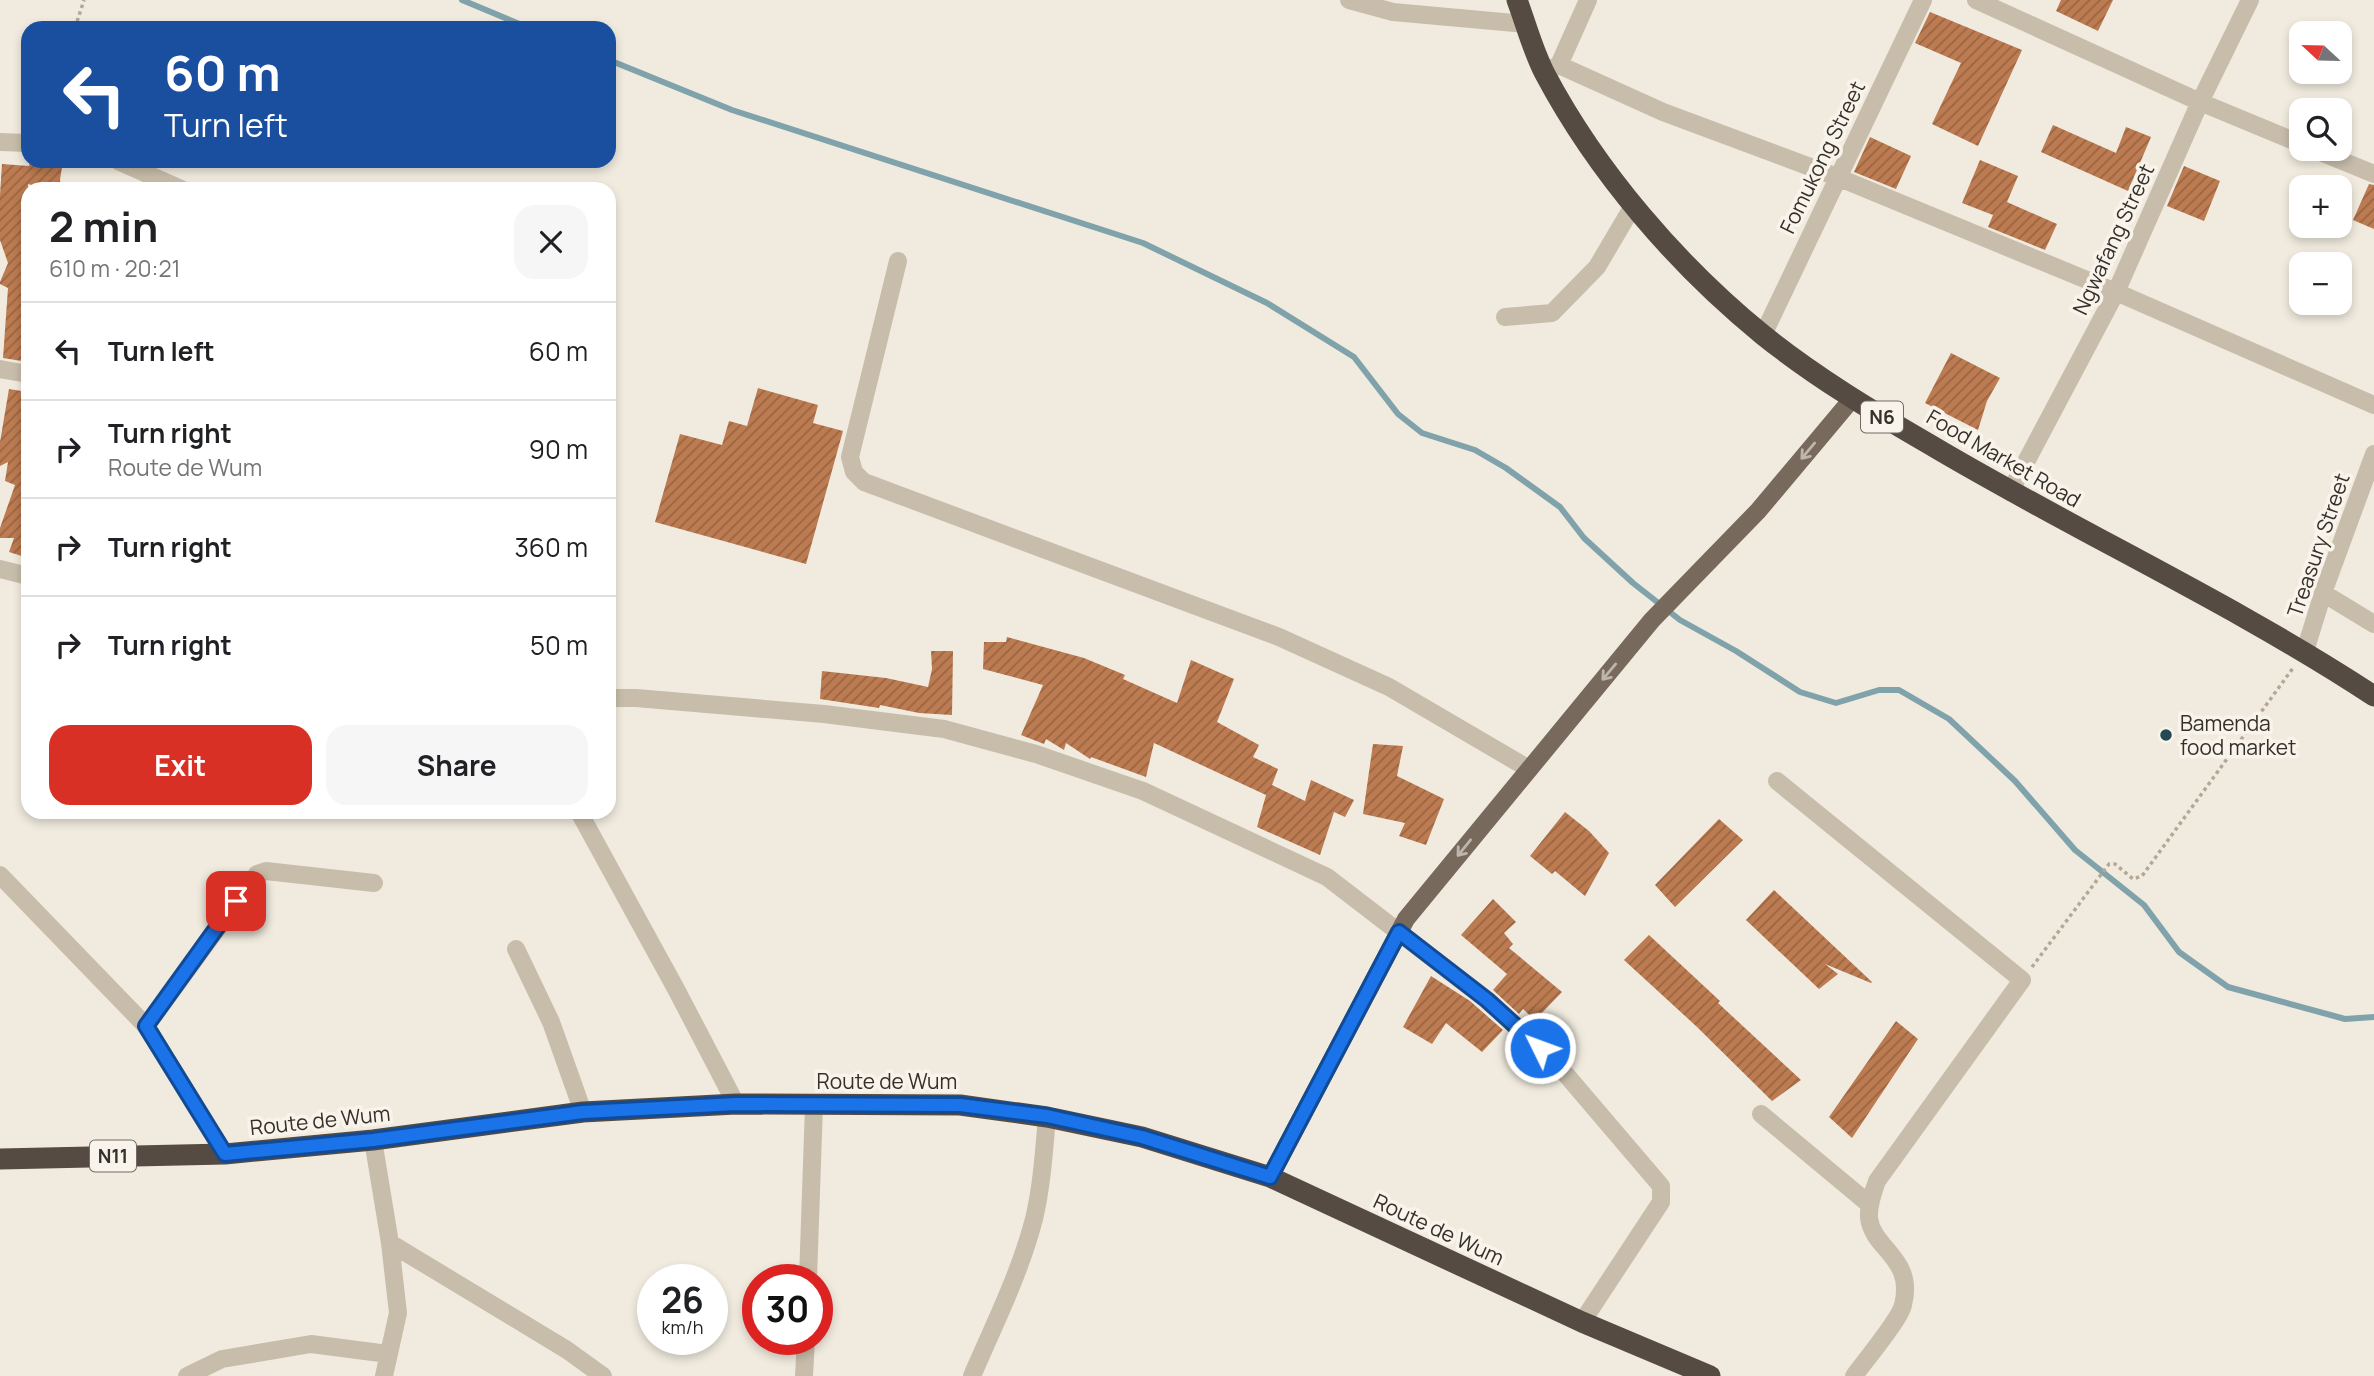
<!DOCTYPE html>
<meta charset="utf-8">
<style>
:root{--surface:#fff;--page:#f6f6f6;--text:#202124;--muted:#757577;--line:#e0e0e0;--accent:#d93025}
body{margin:0;font-family:Manrope,sans-serif;background:var(--page);color:var(--text);height:100vh;display:flex;flex-direction:column;font-size:26px;white-space:nowrap}
*{box-sizing:border-box;margin:0}
p{font-size:23px;color:var(--muted)}
.icon{flex:none;width:38px;height:38px;fill:none;stroke:currentColor;stroke-width:2;stroke-linecap:round;stroke-linejoin:round}
.map{position:relative;flex:1;overflow:hidden}
.sheet{position:absolute;left:21px;top:182px;width:595px;height:637px;display:flex;flex-direction:column;background:var(--surface);border-radius:21px;box-shadow:0 4px 10px #0003}
.sheet>*{flex:none}
.hud{position:absolute;left:21px;top:21px;width:595px;height:147px;border-radius:21px;box-shadow:0 4px 10px #0003;background:#1a4fa0;color:#fff;overflow:hidden}
.needle{width:46px;rotate:292deg}
.tools{position:absolute;left:2289px;top:21px;display:grid;gap:14px}
.tools a{display:grid;place-items:center;width:63px;height:63px;border-radius:14px;background:var(--surface);box-shadow:0 4px 10px #0003;font-size:35px}
.speed{position:absolute;left:637px;top:1264px;display:flex;gap:14px;font-size:35px;font-weight:700;text-align:center}
.speed>*{display:grid;place-content:center;width:91px;height:91px;border-radius:50%;background:var(--surface);box-shadow:0 4px 10px #0003;line-height:1}
.speed small{font-size:18px;font-weight:400}
.speed .limit{border:10px solid #d22;background:#fff;color:#111}
.pin{position:absolute;display:grid;place-items:center;width:60px;height:60px;color:#fff;margin:-30px;border-radius:14px;box-shadow:0 4px 10px #0006}
.me{position:absolute;width:77px;margin:-38px;rotate:312deg;stroke-linejoin:round;filter:drop-shadow(0 0 5px #0008)}
.turn{display:flex;align-items:center;gap:24px;height:147px;padding:0 28px;font-size:32px}
.turn .icon{width:91px;height:91px;stroke-width:2.5}
.turn b{display:block;font-size:49px;line-height:60px}
.round{display:grid;place-items:center;flex:none;width:74px;height:74px;border-radius:21px;background:var(--page)}
.head{display:flex;align-items:center;justify-content:space-between;height:119px;padding:0 28px}
h1{font-size:42px;font-weight:700;line-height:52px}
.action{display:flex;gap:14px;margin-top:auto;padding:14px 28px}
.action a{flex:1;height:80px;border-radius:21px;background:var(--accent);color:#fff;font-size:28px;font-weight:700;line-height:80px;text-align:center}
.action a+a{background:var(--page);color:var(--text)}
ul{padding:0;list-style:none}
li{display:flex;align-items:center;gap:21px;height:98px;padding:0 28px;border-top:2px solid var(--line)}
li div{flex:1}
li b{display:block;font-size:26px}
li em{font-style:normal}
.map>svg:first-child{display:block}
</style>
<div class="map">
<svg width="2374" height="1376" viewBox="0 0 2374 1376">
<defs>
<pattern id="building-hatch" width="6" height="6" patternUnits="userSpaceOnUse" patternTransform="scale(1.75)"><rect width="6" height="6" fill="#bc7b51"/><path d="M-1 1l2-2M0 6l6-6M5 7l2-2" fill="none" stroke="#9a6543"/></pattern>
</defs>
<rect width="100%" height="100%" fill="#f1ebdf"/>
<g fill="none" stroke-linecap="round" stroke-linejoin="round">
<path stroke="#80a3ab" stroke-width="6" d="M462 0 529 28
M609 60 732 110 1143 243 1267 303 1354 357 1398 414 1422 433 1475 450 1506 468 1560 507 1584 538 1633 583 1680 620 1736 651 1800 692 1836 703 1879 690H1899L1949 719 2015 781 2075 850 2144 905 2179 952 2228 987 2345 1019 2374 1017"/>
</g>
<path fill="url(#building-hatch)" d="M2061 0H2113L2098 31 2056 11Z
M1930 12 2022 50 1978 146 1932 124 1961 63 1915 43Z
M2053 125 2116 153 2126 127 2151 137 2128 191 2041 152Z
M1870 137 1911 156 1896 189 1854 172Z
M1980 160 2018 176 2007 202 2057 224 2045 250 1988 227 1993 215 1962 203Z
M30 162 62 167 60 180 61 189H48L28 184V362L3 358 8 288 0 284V282L8 263 0 240V195L2 164 29 166Z
M2184 166 2220 181 2204 221 2167 206Z
M2369 184 2374 185V229L2353 220Z
M1951 353 2000 378 1987 401 1978 430 1925 403Z
M758 388 818 405 813 423 843 431 806 564 655 522 680 434 722 445 729 421 747 426Z
M9 389 28 392V558L9 552 14 538H0V528L15 485 5 481 8 462 0 466V442Z
M1007 637 1084 658 1125 675 1123 679 1177 703 1191 660 1234 679 1217 722 1259 745 1253 757 1278 769 1272 785 1305 801 1311 780 1354 800 1345 817 1334 812 1320 855 1257 827 1266 795 1154 743 1146 777 1091 757 1090 759 1066 743 1064 750 1046 739 1044 744 1021 735 1043 685 983 669 984 642H1006Z
M931 651H953L952 715 919 713 880 705 879 708 820 699 822 671 886 678 928 687 932 669Z
M1373 744 1403 746 1397 776 1444 799 1426 845 1399 836 1405 823 1363 814Z
M1565 812 1589 831 1609 853 1585 896 1555 871 1552 874 1530 856Z
M1719 819 1743 840 1675 907 1655 885Z
M1774 890 1872 982 1871 983 1825 964 1838 974 1819 989 1746 920Z
M1493 899 1516 922 1504 933 1513 944 1509 948 1562 992 1535 1020 1523 1009 1519 1014 1493 990 1507 974 1461 935Z
M1649 935 1720 1001 1718 1003 1801 1080 1772 1101 1696 1026 1624 960Z
M1431 976 1470 1001 1503 1030 1482 1052 1446 1023 1432 1044 1403 1027Z
M1896 1021 1918 1039 1852 1138 1829 1117Z"/>
<g fill="none" stroke-linecap="round" stroke-linejoin="round">
<path stroke="#b4a796" stroke-width="3.5" stroke-dasharray="3.5 3.5" stroke-linecap="butt" d="M75 28 84 0
M2032 967 2109 864H2115L2133 879 2142 876 2293 668"/>
<path stroke="#c8bdab" stroke-width="18" d="M1349 0 1393 12 1526 24
M1976 0 2200 102 2301 144
M1559 65 1663 112 1837 177 2116 292 2374 405
M1551 69 1559 65 1588 0
M0 142 28 143
M2313 149 2374 174
M118 161 181 189
M898 261 850 457 854 472 864 482 1279 637 1389 687 1529 769
M1505 317 1552 313 1597 267 1633 206
M1763 335 1923 0
M0 369 28 374
M2010 492 2116 292 2200 102 2250 0
M0 569 28 576
M2323 593 2374 624
M2305 651 2323 593 2374 454
M609 698H636L824 714 944 729 1036 754 1143 791 1327 877 1487 1000 1557 1064 1661 1186V1202L1582 1322
M1777 781 2022 980 1877 1181C1873 1193 1868 1205 1869 1218 1873 1250 1915 1258 1903 1305 1900 1319 1865 1361 1854 1376
M579 812 676 989 736 1104
M0 875 146 1026 225 1154
M516 949 551 1022 583 1112
M146 1026 257 874 266 871 374 883
M1761 1114 1869 1204
M373 1140 390 1243 398 1313 384 1376
M390 1243 567 1350 603 1376
M808 1279 814 1105
M187 1376 222 1359 311 1344 388 1354
M804 1376 806 1339
M972 1376C994 1325 1020 1273 1034 1219 1042 1185 1044 1151 1047 1117"/>
<path stroke="#77695c" stroke-width="18" d="M1270 1177 1406 919 1652 620 1758 511 1852 399"/>
<path stroke="#564b42" stroke-width="21" d="M1517 0C1526 24 1533 51 1545 74 1597 172 1677 265 1763 335 1814 376 1872 411 1929 444 2075 531 2231 602 2374 696
M0 1159 225 1154 373 1140 583 1112 736 1104 960 1105 1047 1117 1142 1137 1270 1177 1582 1322 1710 1376"/>
</g>
<defs><path id="oneway-shaft" d="M-6 0H5M1.5-3L5.5 0L1.5 3" fill="none" stroke-width="1.6" stroke-linecap="round" stroke-linejoin="round" transform="scale(1.75)"/></defs>
<g stroke="#beb5ab">
<use href="#oneway-shaft" transform="translate(1808 451) rotate(130)"/>
<use href="#oneway-shaft" transform="translate(1609 672) rotate(130)"/>
<use href="#oneway-shaft" transform="translate(1464 848) rotate(129)"/>
</g>
<g fill="none" stroke-linecap="round" stroke-linejoin="round">
<g stroke="#114b97" stroke-width="18">
<path id="route" d="M236 901 146 1026 225 1154 373 1140 583 1112 736 1104 960 1105 1047 1116 1142 1137 1270 1177 1399 932 1487 1000 1540 1048"/>
</g>
<use href="#route" stroke="#1a73e8" stroke-width="12"/>
</g>
<circle fill="#234a54" stroke="#f8f4eb" stroke-width="2.5" cx="2166" cy="735" r="7"/>
<g text-anchor="middle" dominant-baseline="central" stroke-width="7" stroke-linejoin="round" paint-order="stroke">
<g fill="#f8f4eb" stroke="#706b64" stroke-width="2">
<rect x="1861" y="401.5" width="42" height="31" rx="5"/>
<rect x="90" y="1140.5" width="46" height="31" rx="5"/>
</g>
<g font-size="19" font-weight="bold" fill="#36302a">
<text x="1882" y="417">N6</text>
<text x="113" y="1156">N11</text>
</g>
<g font-size="21" fill="#36302a" stroke="#f8f4eb">
<text transform="translate(1822 157) rotate(-64)">Fomukong Street</text>
<text transform="translate(2113 239) rotate(-65)">Ngwafang Street</text>
<text transform="translate(2004 458) rotate(30)">Food Market Road</text>
<text transform="translate(2318 545) rotate(-71)">Treasury Street</text>
<text x="887" y="1081">Route de Wum</text>
<text transform="translate(320 1120) rotate(-6)">Route de Wum</text>
<text transform="translate(1439 1229) rotate(25)">Route de Wum</text>
</g>
<g font-size="21" fill="#36302a" stroke="#f8f4eb" text-anchor="start">
<text x="2180" y="723">Bamenda<tspan x="2180" dy="24">food market</tspan></text>
</g>
</g>
</svg>
<div class="tools">
<a><svg class="needle" viewBox="-14 -14 28 28"><path d="M0-13l5 13h-10z" fill="#e53935"/><path d="M0 13l5-13h-10z" fill="#757577"/></svg></a>
<a><svg class="icon" aria-label="search" viewBox="0 0 24 24"><circle cx="10" cy="10" r="6"/><path d="M15 15l6 6"/></svg></a>
<a>+</a>
<a>−</a>
</div>
<div class="speed"><div>26<small>km/h</small></div><div class="limit">30</div></div>
<div class="pin" style="left:236px;top:901px;background:#d93025"><svg class="icon" aria-label="arrive" viewBox="0 0 24 24"><path d="M6 21V4h12l-3 4 3 4H6"/></svg></div>
<svg class="me" style="left:1540px;top:1048px" viewBox="-20 -20 40 40"><circle r="17" fill="#1a73e8" stroke="#fff" stroke-width="3"/><path d="M0-11L8 9 0 5-8 9z" fill="#fff"/></svg>
<div class="hud">
<div class="turn"><svg class="icon" aria-label="left" viewBox="0 0 24 24"><path d="M17 20v-9H6M10 6l-5 5 5 5"/></svg><div><b>60 m</b>Turn left</div></div>
</div>
<section class="sheet">
<div class="head"><div><h1>2 min</h1><p>610 m · 20:21</p></div><a class="round"><svg class="icon" aria-label="close" viewBox="0 0 24 24"><path d="M6 6l12 12M18 6L6 18"/></svg></a></div>
<ul>
<li><svg class="icon" aria-label="left" viewBox="0 0 24 24"><path d="M17 20v-9H6M10 6l-5 5 5 5"/></svg><div><b>Turn left</b></div><em>60 m</em></li>
<li><svg class="icon" aria-label="right" viewBox="0 0 24 24"><path d="M7 20v-9h11M14 6l5 5-5 5"/></svg><div><b>Turn right</b><p>Route de Wum</p></div><em>90 m</em></li>
<li><svg class="icon" aria-label="right" viewBox="0 0 24 24"><path d="M7 20v-9h11M14 6l5 5-5 5"/></svg><div><b>Turn right</b></div><em>360 m</em></li>
<li><svg class="icon" aria-label="right" viewBox="0 0 24 24"><path d="M7 20v-9h11M14 6l5 5-5 5"/></svg><div><b>Turn right</b></div><em>50 m</em></li>
</ul>
<div class="action"><a>Exit</a><a>Share</a></div>
</section>
</div>
